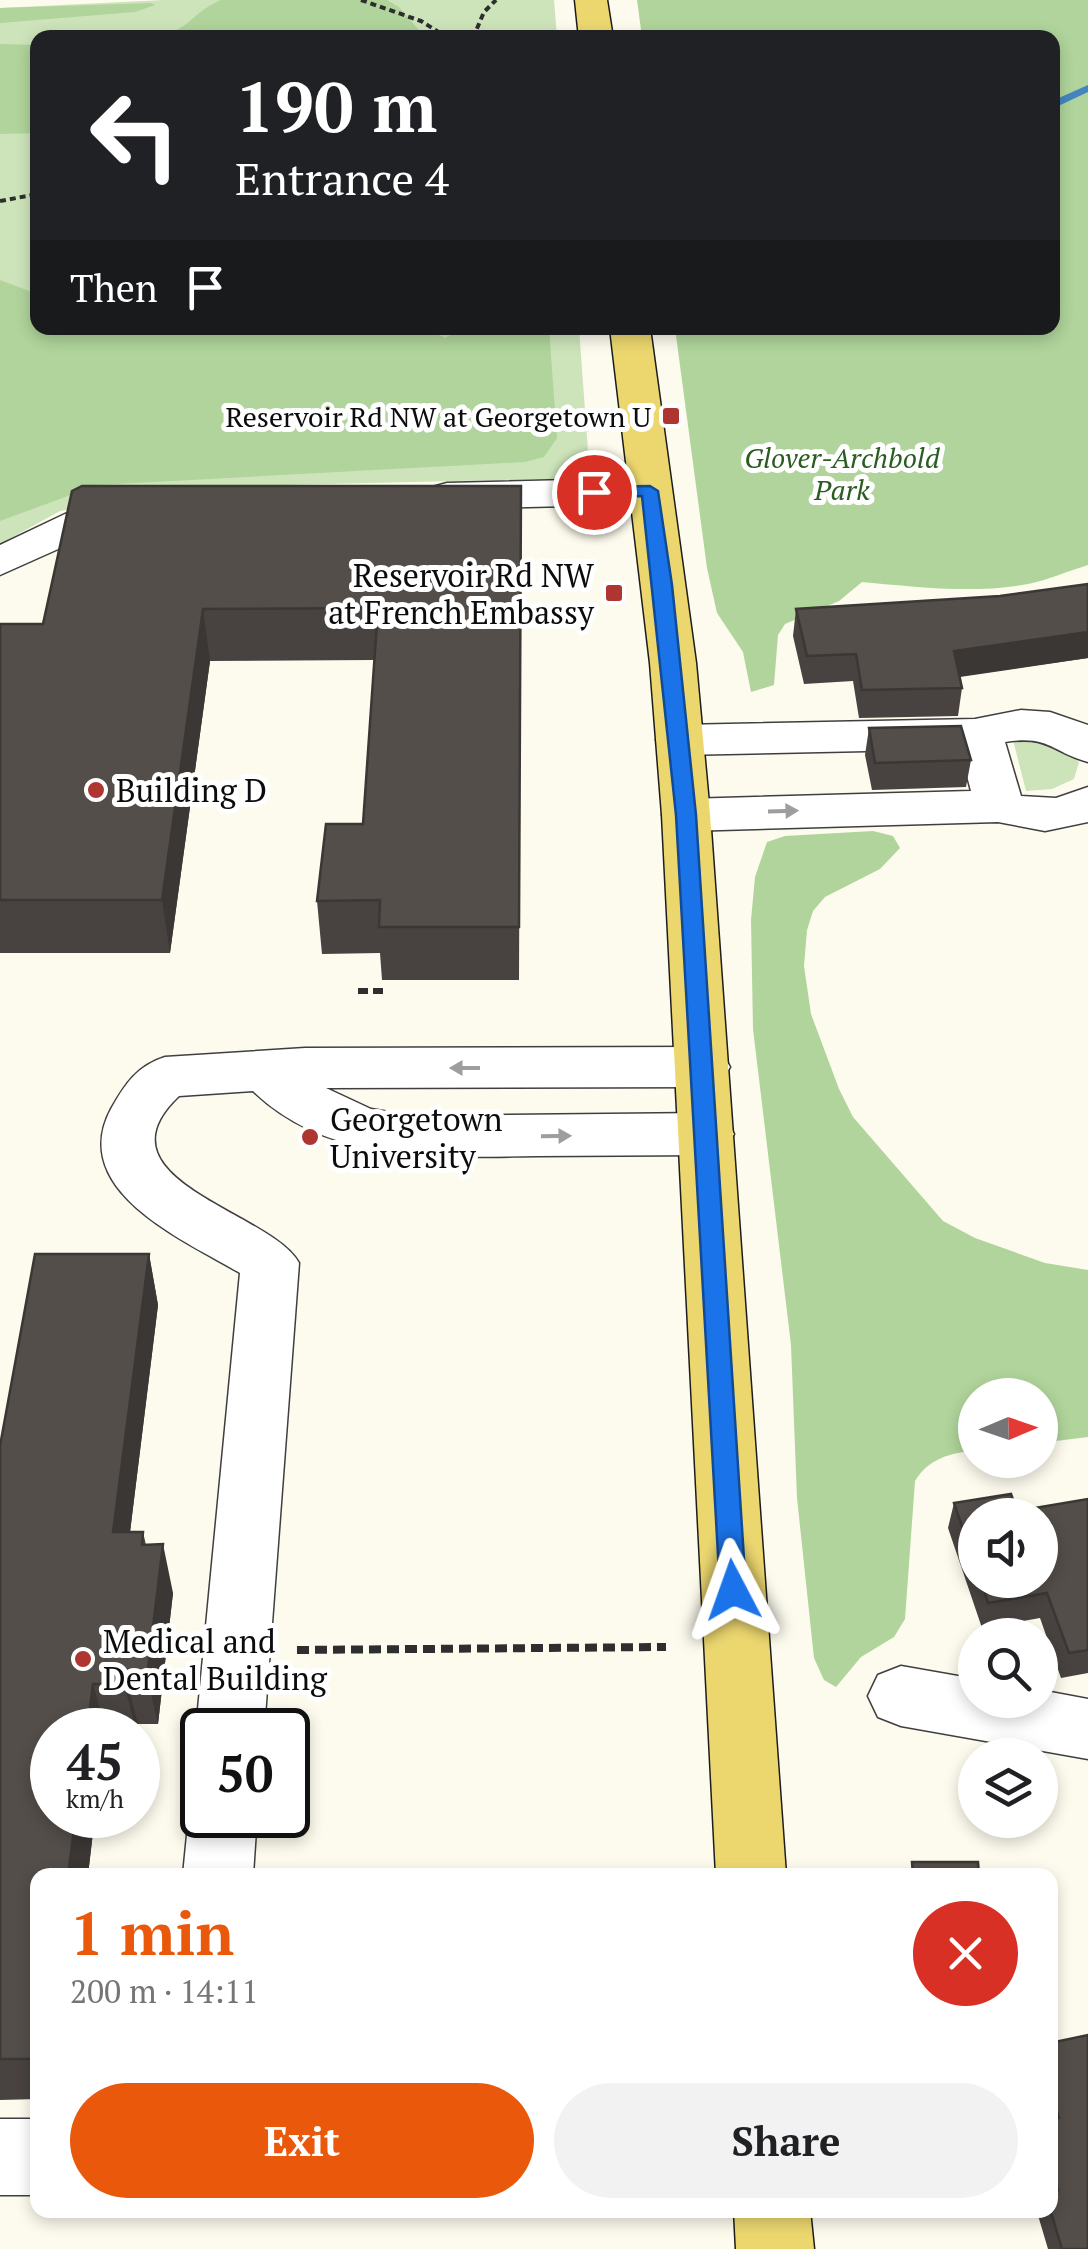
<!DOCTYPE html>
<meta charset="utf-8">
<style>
:root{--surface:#fff;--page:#f2f2f2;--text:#202124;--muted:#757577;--accent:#ea580c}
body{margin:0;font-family:"PT Serif",serif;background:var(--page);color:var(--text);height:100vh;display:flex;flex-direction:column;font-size:38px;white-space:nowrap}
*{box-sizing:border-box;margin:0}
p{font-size:32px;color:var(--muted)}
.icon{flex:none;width:55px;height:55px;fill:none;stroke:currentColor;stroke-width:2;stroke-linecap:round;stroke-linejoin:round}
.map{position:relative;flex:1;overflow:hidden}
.drawer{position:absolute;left:30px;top:1868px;width:1028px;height:350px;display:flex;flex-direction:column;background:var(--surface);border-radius:20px;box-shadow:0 5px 15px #0003}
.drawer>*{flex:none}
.hud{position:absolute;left:30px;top:30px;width:1030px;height:305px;border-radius:20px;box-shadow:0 5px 15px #0003;background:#202124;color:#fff;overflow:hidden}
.needle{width:65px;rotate:88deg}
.controls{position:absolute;left:958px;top:1378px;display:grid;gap:20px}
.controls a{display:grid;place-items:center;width:100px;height:100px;border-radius:50%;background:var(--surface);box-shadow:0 5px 15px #0003;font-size:50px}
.speed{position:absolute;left:30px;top:1708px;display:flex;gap:20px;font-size:50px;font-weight:700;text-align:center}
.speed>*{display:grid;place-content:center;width:130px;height:130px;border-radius:50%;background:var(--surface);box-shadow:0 5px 15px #0003;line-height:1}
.speed small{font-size:25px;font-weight:400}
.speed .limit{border:5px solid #111;border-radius:15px;background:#fff;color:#111}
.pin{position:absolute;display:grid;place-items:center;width:85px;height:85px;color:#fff;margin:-42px;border:5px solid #fff;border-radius:50%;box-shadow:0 2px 10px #0007}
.me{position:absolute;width:110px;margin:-55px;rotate:356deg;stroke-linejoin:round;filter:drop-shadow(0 0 8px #0008)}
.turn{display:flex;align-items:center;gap:35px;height:210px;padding:0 40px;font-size:45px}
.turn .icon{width:130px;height:130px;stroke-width:2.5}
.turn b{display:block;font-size:70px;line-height:85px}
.then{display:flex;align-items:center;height:95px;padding:0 40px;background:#0003;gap:20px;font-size:38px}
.round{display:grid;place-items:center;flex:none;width:105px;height:105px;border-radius:52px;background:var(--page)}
.summary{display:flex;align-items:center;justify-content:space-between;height:170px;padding:0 40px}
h1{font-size:60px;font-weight:700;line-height:75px;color:var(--accent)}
.cta{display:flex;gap:20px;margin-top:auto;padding:20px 40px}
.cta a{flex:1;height:115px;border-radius:60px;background:var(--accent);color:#fff;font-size:40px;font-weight:700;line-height:115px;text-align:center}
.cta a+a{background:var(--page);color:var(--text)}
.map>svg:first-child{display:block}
</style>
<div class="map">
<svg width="1088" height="2249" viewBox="0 0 1088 2249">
<rect width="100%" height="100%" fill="#fdfbed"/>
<path fill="#cde4ba" d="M164 0H554L557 37 38 38V328H579L590 478 197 487 60 511 0 544V8Z
M1013 740C1043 740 1060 738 1079 762L1074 779 1052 789 1026 791Z"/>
<path fill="#b0d49b" d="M221 0H387L399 7 425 37H147C194 32 185 16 221 0Z
M637 0H1088V565C1068 571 1048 580 1028 584 974 594 917 587 862 582L839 601 785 624 778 635 774 685 751 692 743 652 717 613 707 568 675 328H1052V38L642 37Z
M151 3 155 5 135 12 0 23V8Z
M0 44 37 45V133L0 134Z
M0 280 37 294 38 328H427L445 338 454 333 455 328H549L557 438 544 457 525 462 98 485 0 521Z
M873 831 893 836 900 848 880 869 825 897 813 911 807 930 804 966 811 1014 839 1089 853 1117 943 1221 975 1238 1045 1263 1088 1270V1437L1040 1443V1395H975V1450C949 1454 929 1458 915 1481L905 1619 894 1637 861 1657 836 1687 824 1680 814 1658 797 1498 791 1345 753 1029 751 920 755 877 767 842 785 836Z"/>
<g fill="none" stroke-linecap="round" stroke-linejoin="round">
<path fill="#4485c0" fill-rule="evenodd" d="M1088 85V92L1052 109V101Z"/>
<g stroke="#3f3f3f" stroke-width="3">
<path id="minor" d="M650 478 665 482 671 491 665 500 650 504 447 509 432 505 426 496 432 487 447 483Z
M137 497 152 501 158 510 152 519 94 533 0 575V545L65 514Z
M1021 710 1050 712 1088 725V762C1051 752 1050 735 1005 742L1021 796 1056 798 1088 787V822L1045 831 998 822 686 831 669 826 662 815 669 804 686 799 971 791 960 749 680 755 663 751 656 740 663 729 680 725 975 719Z
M703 1047 722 1053 730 1067 722 1081 703 1087 326 1088 371 1109 413 1116 706 1113 726 1119 734 1134 726 1149 706 1155C650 1155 593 1156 537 1156 439 1157 330 1165 253 1091L179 1096C90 1180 272 1212 299 1263L264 1730H202V1743L196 1730 240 1273C186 1241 67 1191 111 1109 125 1084 137 1066 165 1057L305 1048Z
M901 1666 975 1679V1700H1040V1690L1088 1699V1759L901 1726 878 1717 868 1696 878 1675Z
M202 1791V1815H257L253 1875H183L189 1815Z
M0 2119H38V2195H0Z"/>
</g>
<g stroke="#1d1d1d" stroke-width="3">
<path id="major" d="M575 0H607L613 38H579Z
M610 328H650L696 663 710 815 786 1875H716L662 815 650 663Z
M734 2210H810L814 2249H736Z"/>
</g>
<path stroke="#2e2e2e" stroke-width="4" stroke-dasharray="6 4" stroke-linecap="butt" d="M361 0 421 21 448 38
M473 38 484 12 496 0
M0 201 38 194"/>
<path stroke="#2e2e2e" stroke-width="6" stroke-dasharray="10 5" stroke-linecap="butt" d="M358 991H387"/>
<path stroke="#2e2e2e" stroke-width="8" stroke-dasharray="12 6" stroke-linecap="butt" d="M297 1650 666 1647"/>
<use href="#minor" fill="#fff" fill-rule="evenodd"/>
<use href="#major" fill="#ecd76f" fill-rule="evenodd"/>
</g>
<path fill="#484340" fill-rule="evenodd" d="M521 486 519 980H382L380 953 322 954 317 901 363 824 374 660 210 661 170 953H0V624H43Z
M1088 584V658L960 677 962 688 958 716 859 718 853 681 804 684 793 636 796 609 1000 596Z
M869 728 971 760 966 787 872 790 865 755Z
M149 1254 158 1305 130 1532H143L146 1545 173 1593 158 1724H138L136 1730H52V1815H95L88 1875H38V2099L0 2100V1446Z
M1088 1499V1673L1061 1678 1040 1618 982 1628 948 1528 954 1503 1017 1511ZM975 1515 1040 1580H975Z
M1050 2043 1088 2249H1048L1037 2212V2210H1050Z"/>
<path fill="#3b3734" d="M203 609 210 661 170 953 162 900Z
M1088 632V658L949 678 954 651Z
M149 1254 158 1305 124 1581 113 1532Z
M163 1544 173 1593 158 1724 147 1677Z
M126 1677 138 1724 136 1730 124 1684Z
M93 1684 106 1730H87Z
M76 1815H95L88 1875H68Z"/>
<path fill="#544e4a" stroke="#3b3734" stroke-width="2.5" d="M82 486H521L519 927H379L380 900 317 901 326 824H363L378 608 203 609 162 900H0V624H43L72 491Z
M1088 584V632L954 651 962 688 862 690 856 654 807 656 796 609 1000 596Z
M961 726 971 760 875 763 869 728Z
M35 1254H149L113 1532H143L142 1545 163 1544 147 1677H126L124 1684H93L87 1730H52V1815H76L68 1875H38V2059H0V1446Z
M1011 1494 1017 1511 1088 1499V1650L1069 1653 1047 1593 988 1603 981 1580H1040V1515H975V1564L954 1503Z
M912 1862H978L979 1875H913Z
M1088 2035V2249H1062L1050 2209V2192L1058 2190 1050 2165V2119L1059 2118 1050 2089V2043Z"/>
<defs><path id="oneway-solid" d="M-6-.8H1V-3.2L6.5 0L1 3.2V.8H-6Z" transform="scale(2.5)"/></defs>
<g fill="#9e9e9e">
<use href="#oneway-solid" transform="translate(783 811) rotate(-2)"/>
<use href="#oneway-solid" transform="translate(465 1068) rotate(180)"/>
<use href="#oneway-solid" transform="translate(556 1136) rotate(-1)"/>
</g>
<path fill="#1a73e8" stroke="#114b97" stroke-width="2.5" d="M650 486 658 491 672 585 696 815 746 1590 742 1598 733 1601 724 1598 720 1590 676 815 642 496 594 498 586 492 594 487Z"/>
<g fill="#af3531" stroke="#fff" stroke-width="4">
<rect x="661" y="406" width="20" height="20" rx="5"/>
<rect x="604" y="583" width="20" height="20" rx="5"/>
<circle cx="96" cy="790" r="10"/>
<circle cx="310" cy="1137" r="10"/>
<circle cx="83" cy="1659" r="10"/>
</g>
<g text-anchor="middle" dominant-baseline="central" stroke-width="10" stroke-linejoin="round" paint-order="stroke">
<g font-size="28" fill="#0c0c0c" stroke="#fff" text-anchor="end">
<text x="651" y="416">Reservoir Rd NW at Georgetown U</text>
</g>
<g font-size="28" font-style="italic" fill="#2b5d23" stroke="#fff">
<text x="842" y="457">Glover-Archbold<tspan x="842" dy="32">Park</tspan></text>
</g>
<g font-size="32" fill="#0c0c0c" stroke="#fff" text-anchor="start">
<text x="594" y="575" text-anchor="end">Reservoir Rd NW<tspan x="594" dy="37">at French Embassy</tspan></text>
<text x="116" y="790">Building D</text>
<text x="330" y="1119">Georgetown<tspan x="330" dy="37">University</tspan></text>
<text x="103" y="1641">Medical and<tspan x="103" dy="37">Dental Building</tspan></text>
</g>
</g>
</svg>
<div class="controls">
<a><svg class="needle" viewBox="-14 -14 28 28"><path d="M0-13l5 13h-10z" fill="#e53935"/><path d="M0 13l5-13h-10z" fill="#757577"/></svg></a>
<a><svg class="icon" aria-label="sound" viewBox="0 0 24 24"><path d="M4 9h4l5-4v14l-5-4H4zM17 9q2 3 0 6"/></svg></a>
<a><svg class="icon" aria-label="search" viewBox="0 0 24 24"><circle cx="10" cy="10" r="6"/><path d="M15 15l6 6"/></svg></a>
<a><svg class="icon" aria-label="layers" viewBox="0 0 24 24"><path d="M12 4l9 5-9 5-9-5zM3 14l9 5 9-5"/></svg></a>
</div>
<div class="speed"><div>45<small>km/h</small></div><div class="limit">50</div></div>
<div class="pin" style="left:594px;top:492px;background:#d93025"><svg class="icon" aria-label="arrive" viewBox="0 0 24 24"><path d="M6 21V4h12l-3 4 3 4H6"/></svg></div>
<svg class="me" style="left:733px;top:1590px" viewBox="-20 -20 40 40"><path d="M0-17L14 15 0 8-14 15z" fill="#1a73e8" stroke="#fff" stroke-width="4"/></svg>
<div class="hud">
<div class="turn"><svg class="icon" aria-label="left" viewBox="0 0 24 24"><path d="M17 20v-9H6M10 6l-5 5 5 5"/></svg><div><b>190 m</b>Entrance 4</div></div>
<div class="then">Then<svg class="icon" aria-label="arrive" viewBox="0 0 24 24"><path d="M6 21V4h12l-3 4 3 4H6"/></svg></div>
</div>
<section class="drawer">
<div class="summary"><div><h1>1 min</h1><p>200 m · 14:11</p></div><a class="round" style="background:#d93025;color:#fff"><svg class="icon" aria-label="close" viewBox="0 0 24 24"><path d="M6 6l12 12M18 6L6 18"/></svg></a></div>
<div class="cta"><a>Exit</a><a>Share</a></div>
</section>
</div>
